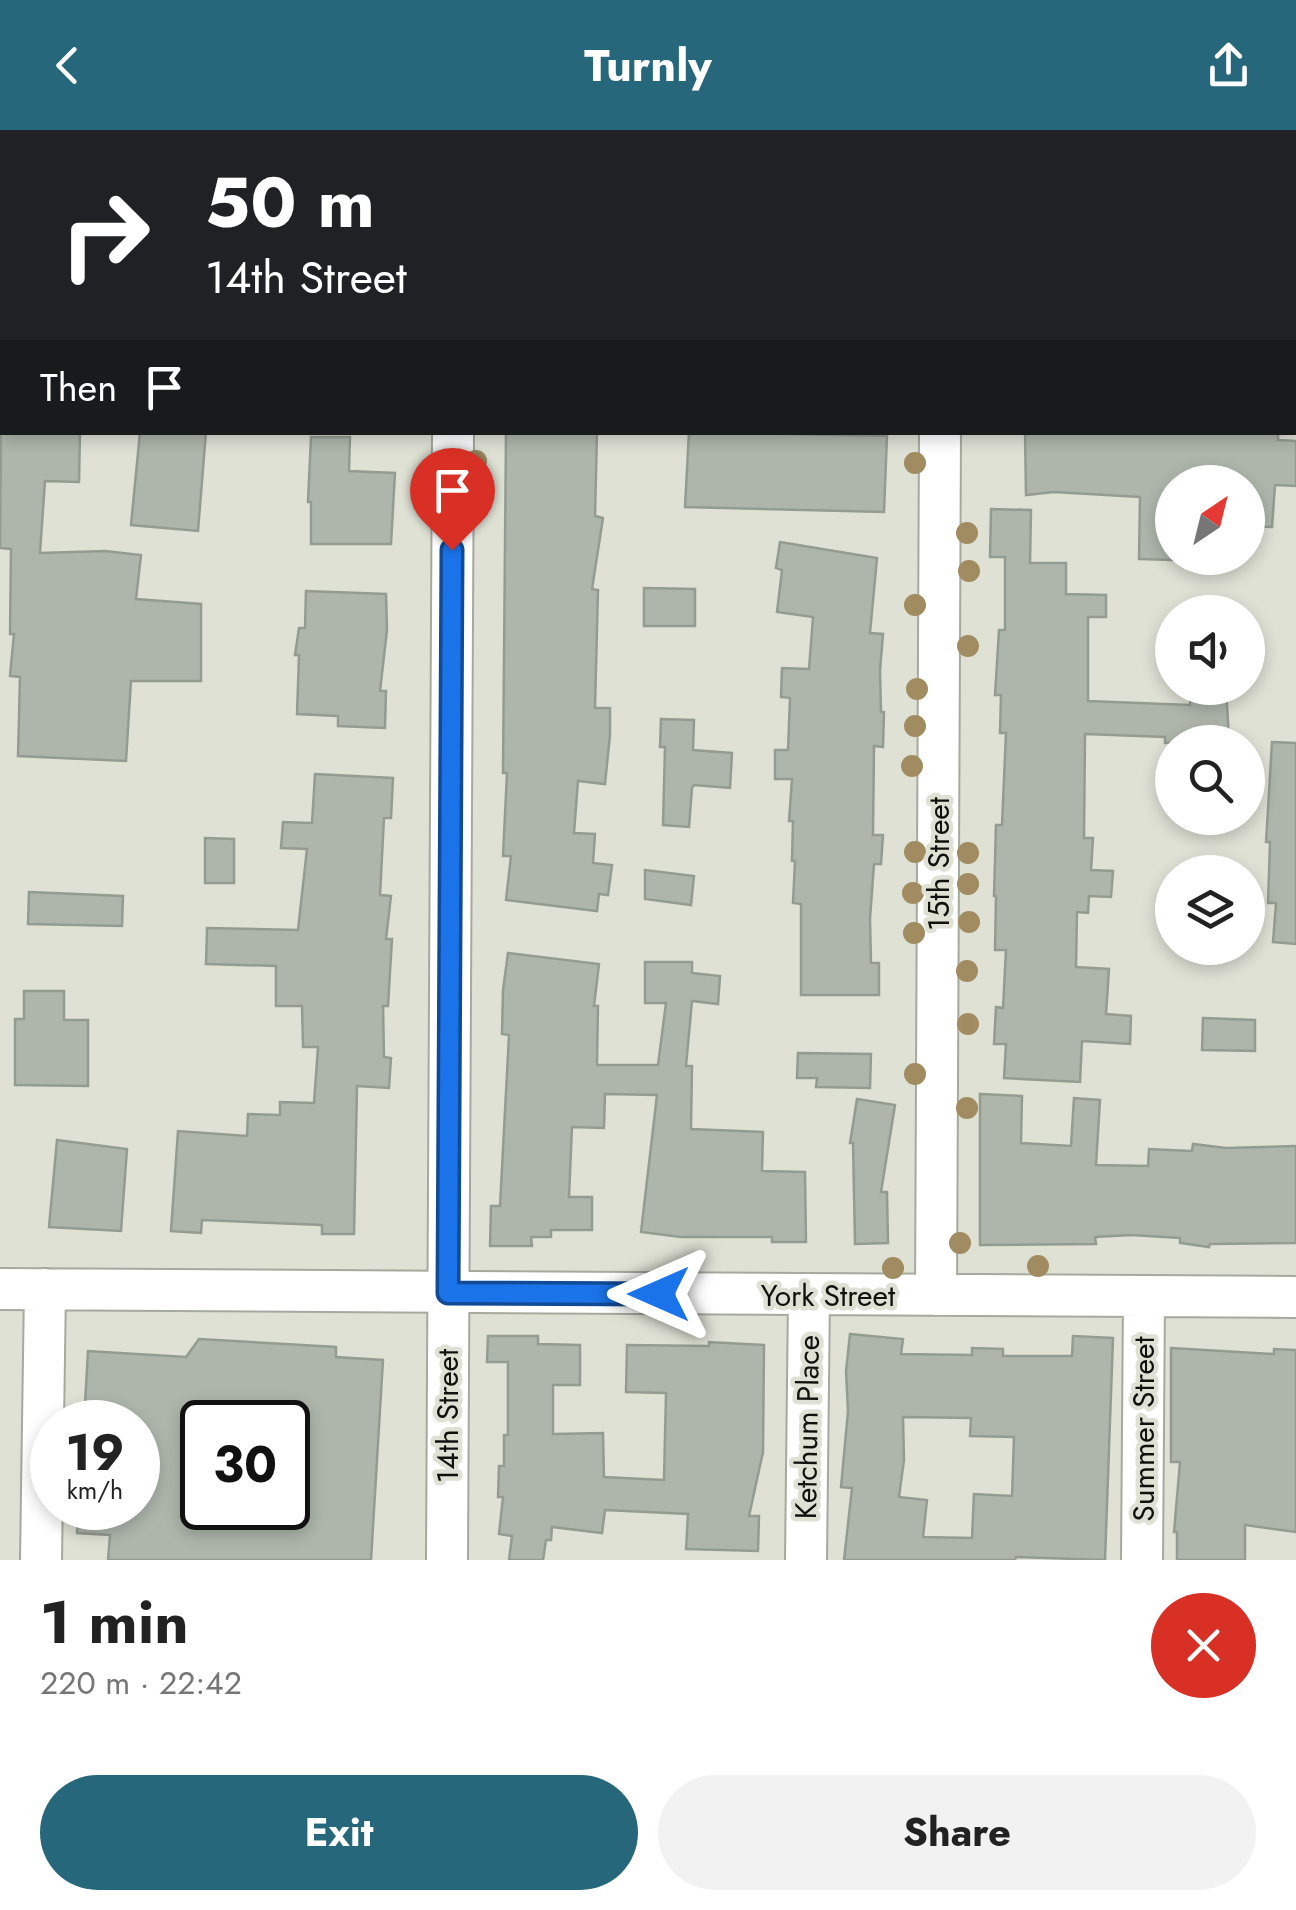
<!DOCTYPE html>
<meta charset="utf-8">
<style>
:root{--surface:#fff;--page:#f2f2f2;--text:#222;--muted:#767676;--accent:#26677b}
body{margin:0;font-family:Jost,sans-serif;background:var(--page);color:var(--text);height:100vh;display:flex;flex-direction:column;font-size:38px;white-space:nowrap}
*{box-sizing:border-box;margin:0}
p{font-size:32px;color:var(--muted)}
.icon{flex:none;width:55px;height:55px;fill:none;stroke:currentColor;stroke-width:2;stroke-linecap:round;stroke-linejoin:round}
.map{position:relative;height:1430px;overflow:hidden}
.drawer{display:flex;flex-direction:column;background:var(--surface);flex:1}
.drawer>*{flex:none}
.guide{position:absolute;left:0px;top:0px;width:1298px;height:305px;box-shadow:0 5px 15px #0003;background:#202124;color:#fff;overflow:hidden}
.needle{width:65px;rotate:35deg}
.controls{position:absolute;left:1155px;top:335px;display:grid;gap:20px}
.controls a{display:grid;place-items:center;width:110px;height:110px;border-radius:50%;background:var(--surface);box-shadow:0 5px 15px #0003;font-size:50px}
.speed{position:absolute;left:30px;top:1270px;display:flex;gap:20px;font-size:50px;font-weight:700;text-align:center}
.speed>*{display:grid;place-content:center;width:130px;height:130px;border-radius:50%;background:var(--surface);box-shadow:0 5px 15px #0003;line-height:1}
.speed small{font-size:25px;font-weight:400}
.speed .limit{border:5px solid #111;border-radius:15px;background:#fff;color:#111}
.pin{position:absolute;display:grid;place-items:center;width:85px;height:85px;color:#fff;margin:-102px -42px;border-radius:50% 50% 50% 0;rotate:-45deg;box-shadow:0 0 10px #0007}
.pin .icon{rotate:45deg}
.me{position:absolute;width:110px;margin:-55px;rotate:270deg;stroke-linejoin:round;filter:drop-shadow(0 0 8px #0008)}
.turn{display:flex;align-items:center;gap:35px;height:210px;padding:0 40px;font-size:45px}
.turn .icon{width:130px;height:130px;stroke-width:2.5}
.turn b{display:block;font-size:70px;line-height:85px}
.then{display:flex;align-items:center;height:95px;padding:0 40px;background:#0003;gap:20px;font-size:38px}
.round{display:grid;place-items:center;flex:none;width:105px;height:105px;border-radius:52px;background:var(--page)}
.headline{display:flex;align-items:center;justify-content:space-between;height:170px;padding:0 40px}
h1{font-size:60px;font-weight:700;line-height:75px}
.primary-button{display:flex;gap:20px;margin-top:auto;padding:20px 40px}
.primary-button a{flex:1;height:115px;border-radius:60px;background:var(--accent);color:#fff;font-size:40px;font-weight:700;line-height:115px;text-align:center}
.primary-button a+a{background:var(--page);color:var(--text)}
header{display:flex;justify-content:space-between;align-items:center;height:130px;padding:0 40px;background:var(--accent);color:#fff;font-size:45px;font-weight:700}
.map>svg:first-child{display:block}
</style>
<header><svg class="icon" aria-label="back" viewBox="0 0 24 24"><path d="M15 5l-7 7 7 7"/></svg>Turnly<svg class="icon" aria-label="share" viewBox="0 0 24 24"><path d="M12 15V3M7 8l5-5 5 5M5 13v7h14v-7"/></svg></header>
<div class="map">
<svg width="1296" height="1430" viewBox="0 0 1296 1430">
<rect width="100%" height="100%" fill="#dfe1d5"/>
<path fill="#aeb6ac" stroke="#949c92" stroke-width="2.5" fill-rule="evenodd" d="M1 302H80L79 352 45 351 40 423 105 421 141 425 136 469 201 474V551H131L126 631 18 626 20 547 10 546 14 504H10L11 419 0 418Z
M140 302H206L198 401 131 395Z
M506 302H597L595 386 603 388 592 459 598 460 595 578H610V605L605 654 578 651 574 703 595 704 593 733 612 735 608 765 599 764 597 781 506 770 511 726H503L507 643H503Z
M689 302 887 306 884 382 685 377Z
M1025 302H1278V310L1296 311V356L1275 355 1272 397 1248 396V352H1172V430L1139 429 1140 367 1054 362 1026 365Z
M311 307H350L349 341 395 343 391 414H311V372H308Z
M991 379 1031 380 1030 433H1066V464L1106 465V487H1088V571L1190 575 1191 558H1226L1229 609 1165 613V607L1085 604 1084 708H1093L1091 740 1113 741 1111 767 1089 766 1088 783 1077 782 1076 837 1109 839 1106 884 1131 886 1130 914 1082 911 1080 952 1004 948 1006 914H994L996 877 1003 878 1006 820H995L996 766H994L996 695H1002L1006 603H1000L1001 565H995L999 500H1005V427H990Z
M780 412 877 428 870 503 883 504 880 541 881 582H884L883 617 874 616 873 705H883L881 734H874L870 789 871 833H879V865H801V774L793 773 795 731H792L793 691H789L792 649H775V620H788L790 568 781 567 782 538 809 539 813 487 777 482 782 440 776 438Z
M644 458 695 459V496H644Z
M306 461 386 464 387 500 380 561H386L385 598 338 596V586L297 584 299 525H295L299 498H305Z
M661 589 694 590 693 620 732 623 730 658 694 655 692 658 689 697 663 695 665 617H660Z
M1272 612 1296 613V814L1273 812 1276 773H1268L1270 712H1266Z
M315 644 393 648 391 688H384L380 765 391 766 386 809H392L388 876H383L384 927 391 928 389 958 357 956 354 1104H322V1095L202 1090 201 1103 171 1101 178 1001 247 1006 248 984 280 985V972L314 973 318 917H303L302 876H276V836L206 834 207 798 298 800 307 719 281 718 283 692 312 693Z
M205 708 234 709V753H205Z
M645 740 694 746 691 775 645 769Z
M29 762 123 766 122 796 28 794Z
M508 823 599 834 594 876H598L597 935H658L666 873H645V832H692V843L720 846 718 874 692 871 686 936H692L691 999 763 1002 762 1041 805 1042 806 1112H772V1107H681L641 1102 657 965 605 964 604 998 572 997 569 1067H592V1100H551V1107H531L532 1116H490L491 1076H500L509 905 502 904 503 860Z
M24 861H64V890H88V956L15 955V889H24Z
M1203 888 1255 890V921L1202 920Z
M798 923 871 924 870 958 816 957 817 948H797Z
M980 964 1022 966 1021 1013 1071 1016 1074 968 1100 970 1096 1035 1148 1036 1149 1019 1192 1021 1193 1014 1226 1018 1296 1016V1113L1210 1114 1209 1117 1180 1113V1108L1131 1105 1095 1107 1096 1114 980 1115Z
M857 969 895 975 881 1062H887L888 1113 855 1114 853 1013H850Z
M57 1010 127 1019 121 1101 49 1097Z
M850 1204 903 1209 901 1224 972 1225V1218L1003 1219V1226H1072L1073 1206 1113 1208 1105 1430 1016 1427 1015 1430H844L852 1358 841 1357 848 1281 846 1241ZM903 1287 971 1288 970 1306 1014 1307 1012 1366 974 1364 972 1408 923 1407 927 1370 899 1367 904 1330Z
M488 1206H538V1214L580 1215V1255H553V1304L603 1303 604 1347 664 1350 666 1263 626 1262 627 1215 709 1216V1212L764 1215 763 1322 749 1386H759L758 1421 686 1419 688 1384 605 1380 602 1403 552 1397 551 1410H546L543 1430H509L512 1406 499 1404 503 1367H498L499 1336H504V1305H508V1232H487Z
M199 1209 336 1217V1227L383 1230 371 1430H108L110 1405 77 1403 78 1378H138V1292H84L88 1221 186 1227ZM202 1292H288V1378H202Z
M1171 1218 1274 1224V1219L1296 1220V1402L1245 1395V1430H1177V1402H1174L1180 1332H1171Z"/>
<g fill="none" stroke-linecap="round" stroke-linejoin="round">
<g stroke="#a6a99d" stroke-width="44">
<path id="minor" d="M454 2V0
M942 2V0
M0 223H2
M1295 229H1296
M0 1159 1296 1167
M936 1165 940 302
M41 1430 45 1159
M447 1430 453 302
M806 1430 809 1165
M1142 1430 1144 1167"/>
</g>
<use href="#minor" stroke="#fff" stroke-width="40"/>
</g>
<g fill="#a08c60">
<circle cx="476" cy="331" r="11"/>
<circle cx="915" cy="333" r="11"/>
<circle cx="967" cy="403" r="11"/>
<circle cx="969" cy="441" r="11"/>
<circle cx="915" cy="475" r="11"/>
<circle cx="968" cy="516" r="11"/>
<circle cx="917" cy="559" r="11"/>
<circle cx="915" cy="596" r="11"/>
<circle cx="912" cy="636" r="11"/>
<circle cx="915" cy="722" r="11"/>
<circle cx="968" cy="723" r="11"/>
<circle cx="968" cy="754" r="11"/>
<circle cx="913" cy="763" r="11"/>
<circle cx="969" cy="792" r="11"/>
<circle cx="914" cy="803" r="11"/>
<circle cx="967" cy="841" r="11"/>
<circle cx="968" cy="894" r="11"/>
<circle cx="915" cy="944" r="11"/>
<circle cx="967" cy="978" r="11"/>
<circle cx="960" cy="1113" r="11"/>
<circle cx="1038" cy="1136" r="11"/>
<circle cx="893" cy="1138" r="11"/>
</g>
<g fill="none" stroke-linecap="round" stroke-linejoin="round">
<g stroke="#114b97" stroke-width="25">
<path id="route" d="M452 420 448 1163 659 1164"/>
</g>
<use href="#route" stroke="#1a73e8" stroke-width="18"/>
</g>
<g text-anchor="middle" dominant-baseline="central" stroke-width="9" stroke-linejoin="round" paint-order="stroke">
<g font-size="30" fill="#10110d" stroke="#dfe1d5">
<text transform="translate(938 734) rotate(-90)">15th Street</text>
<text x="828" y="1165">York Street</text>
<text transform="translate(447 1286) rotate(-90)">14th Street</text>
<text transform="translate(807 1297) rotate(-89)">Ketchum Place</text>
<text transform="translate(1143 1299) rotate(-90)">Summer Street</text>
</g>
</g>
</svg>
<div class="controls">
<a><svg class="needle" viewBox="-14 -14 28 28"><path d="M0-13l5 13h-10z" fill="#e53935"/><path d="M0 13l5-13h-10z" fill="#767676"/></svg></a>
<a><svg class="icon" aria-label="sound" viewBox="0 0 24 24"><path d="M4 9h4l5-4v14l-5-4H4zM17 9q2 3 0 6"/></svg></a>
<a><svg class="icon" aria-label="search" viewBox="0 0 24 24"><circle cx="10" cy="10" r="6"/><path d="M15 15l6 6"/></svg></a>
<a><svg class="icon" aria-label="layers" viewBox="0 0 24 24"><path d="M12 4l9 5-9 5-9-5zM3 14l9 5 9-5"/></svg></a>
</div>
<div class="speed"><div>19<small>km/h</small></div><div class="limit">30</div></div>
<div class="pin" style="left:452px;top:420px;background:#d93025"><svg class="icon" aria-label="arrive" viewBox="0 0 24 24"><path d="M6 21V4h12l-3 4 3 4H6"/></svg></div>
<svg class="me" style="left:659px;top:1164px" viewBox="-20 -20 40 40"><path d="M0-17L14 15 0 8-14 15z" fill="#1a73e8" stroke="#fff" stroke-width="4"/></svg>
<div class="guide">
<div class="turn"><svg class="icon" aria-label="right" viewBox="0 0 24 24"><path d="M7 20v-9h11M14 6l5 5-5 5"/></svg><div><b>50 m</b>14th Street</div></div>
<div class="then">Then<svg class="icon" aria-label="arrive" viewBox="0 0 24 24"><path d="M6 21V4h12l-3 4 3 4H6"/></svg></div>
</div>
</div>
<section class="drawer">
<div class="headline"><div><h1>1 min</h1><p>220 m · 22:42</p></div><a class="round" style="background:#d93025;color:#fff"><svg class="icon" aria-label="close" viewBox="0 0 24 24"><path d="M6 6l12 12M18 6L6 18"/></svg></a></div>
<div class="primary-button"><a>Exit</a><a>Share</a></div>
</section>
